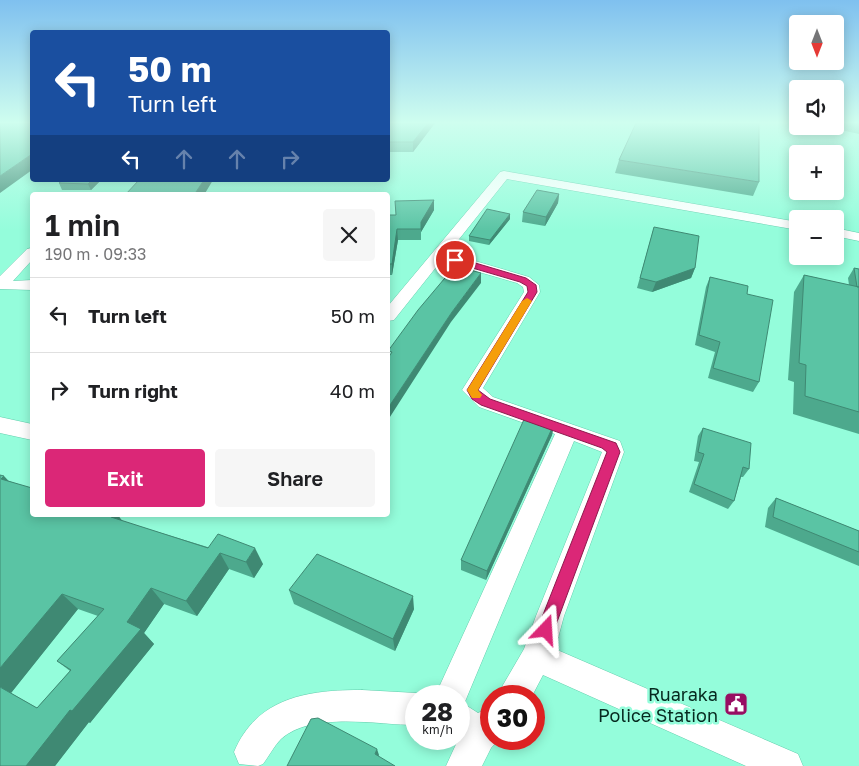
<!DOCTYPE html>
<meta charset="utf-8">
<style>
:root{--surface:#fff;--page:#f6f6f6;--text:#202124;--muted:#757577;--line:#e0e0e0;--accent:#db2777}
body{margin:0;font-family:"Golos Text",sans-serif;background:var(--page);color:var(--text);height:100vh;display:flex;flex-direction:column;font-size:19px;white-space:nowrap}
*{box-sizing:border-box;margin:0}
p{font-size:16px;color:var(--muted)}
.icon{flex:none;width:28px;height:28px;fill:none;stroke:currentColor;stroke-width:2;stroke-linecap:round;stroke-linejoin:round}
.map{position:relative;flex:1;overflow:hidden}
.sheet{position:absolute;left:30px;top:192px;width:360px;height:325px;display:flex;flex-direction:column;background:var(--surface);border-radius:5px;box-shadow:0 2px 12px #0003}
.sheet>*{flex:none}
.banner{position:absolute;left:30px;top:30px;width:360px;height:152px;border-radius:5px;box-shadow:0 2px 12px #0003;background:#1a4fa0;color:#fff;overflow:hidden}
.needle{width:32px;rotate:180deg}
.tools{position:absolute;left:789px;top:15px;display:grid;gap:10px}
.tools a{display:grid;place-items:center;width:55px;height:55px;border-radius:5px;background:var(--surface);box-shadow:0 2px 12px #0003;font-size:25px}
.speed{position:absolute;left:405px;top:685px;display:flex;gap:10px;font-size:25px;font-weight:700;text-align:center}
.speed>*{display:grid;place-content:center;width:65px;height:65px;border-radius:50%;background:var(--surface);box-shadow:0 2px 12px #0003;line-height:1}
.speed small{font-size:12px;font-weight:400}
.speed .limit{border:8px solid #d22;background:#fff;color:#111}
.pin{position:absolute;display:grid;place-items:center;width:42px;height:42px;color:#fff;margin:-21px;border:2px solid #fff;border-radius:50%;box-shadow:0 1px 5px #0007}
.me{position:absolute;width:55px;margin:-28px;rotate:20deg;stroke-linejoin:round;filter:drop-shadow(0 0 4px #0008)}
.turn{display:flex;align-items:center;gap:18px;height:105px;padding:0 15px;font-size:22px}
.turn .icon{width:65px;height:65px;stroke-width:2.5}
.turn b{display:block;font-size:35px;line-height:42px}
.lanes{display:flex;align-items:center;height:48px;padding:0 15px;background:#0003;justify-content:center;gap:25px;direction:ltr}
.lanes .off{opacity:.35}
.round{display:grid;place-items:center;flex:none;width:52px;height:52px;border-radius:5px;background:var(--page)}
.overview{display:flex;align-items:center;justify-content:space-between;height:85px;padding:0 15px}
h1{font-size:30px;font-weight:600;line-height:38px}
.button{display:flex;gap:10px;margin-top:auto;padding:10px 15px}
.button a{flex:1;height:58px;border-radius:5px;background:var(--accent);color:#fff;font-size:20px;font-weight:600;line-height:58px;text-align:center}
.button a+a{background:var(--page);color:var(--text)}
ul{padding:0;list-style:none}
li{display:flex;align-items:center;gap:15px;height:75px;padding:0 15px;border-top:1px solid var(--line)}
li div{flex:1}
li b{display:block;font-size:19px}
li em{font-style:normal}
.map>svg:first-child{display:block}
</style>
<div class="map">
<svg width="859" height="766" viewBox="0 0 859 766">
<rect width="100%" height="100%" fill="#94fddb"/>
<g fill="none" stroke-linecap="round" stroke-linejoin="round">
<g stroke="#64cdad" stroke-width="1">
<path id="minor" d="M504 171 798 222V230L507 179 448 253 529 277 539 285 540 292 483 388 493 397 620 441 624 452 564 616 555 649 798 754 803 766H746L543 675 532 696H498L503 685 524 649 536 616 602 452 574 441 464 704 478 713 491 707V739H499L491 748 482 766H446L458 740 457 739H459V696H435L555 434 479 407 462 390 524 292 523 287 517 283 441 261 394 320 388 321V306L500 172Z
M835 228 859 233V241L835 236Z
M32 248V260L13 281 32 280V290L0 289V276L27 249Z
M0 417 32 424V440L0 433Z
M362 690 416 693 424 696H416V725C378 725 312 711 281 739 274 746 269 756 263 764L258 766 239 764 234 752C257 697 308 690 362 690Z"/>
</g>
<use href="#minor" fill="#fff" fill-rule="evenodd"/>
</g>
<path fill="#4da98d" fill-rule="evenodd" d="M388 123H435L413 152H388Z
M835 123H859V134L823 126H835Z
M619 160 759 182 753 196 615 173Z
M101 180 91 190H62L59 183Z
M559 194 558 203 545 226 522 222 523 212Z
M434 200V210L421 232V240H398L392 275H388V215H396Z
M510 219 489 245 469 241V236Z
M654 227 695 268 691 278 652 292 637 288Z
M854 268 859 269V434L793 414 794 382 788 380 794 292 804 275 849 285 848 278Z
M710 277 747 294 759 382 753 392 708 378 715 352 695 345 706 287Z
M554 424 552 435 486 580 461 570V560Z
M703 428 749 469 743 477H741L734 501 728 509 689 492 699 462 694 461 698 436Z
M9 481 122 521 263 564 254 578 229 569 197 616 164 604 144 633 154 644 90 723 89 722 55 766H0ZM78 609 98 616 57 661 70 671 37 708 11 693Z
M776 498 859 531V566L765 527 768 508Z
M289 590 414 609 395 651 294 604Z"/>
<path fill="#3f8973" d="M428 123H435L413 152V142Z
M32 154V170L0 193V176Z
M92 180H101L91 190 88 184Z
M204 180H213L204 195H194Z
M559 194 558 203 545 226 546 217Z
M434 200V210L421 232V240V222Z
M510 214V219L489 245 490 240Z
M397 229 398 240 392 275V264Z
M695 268 691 278 652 292 656 282Z
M481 273V283L451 322 388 420V408L452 312Z
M554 424 552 435 486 580 487 571Z
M4 476 20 493 1 479Z
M113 515H118L128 529 111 517Z
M255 548 263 564 254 578 246 562Z
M220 553 229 569 197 616 186 601Z
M151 588 164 604 144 633 154 644 90 723 89 722 55 766H26Z
M62 594 78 609 11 693 0 687V668Z
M413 596 414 609 395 651 393 639Z
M377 749 379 755 377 760 375 754Z"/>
<path fill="#5ac4a4" stroke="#3f8973" d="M0 123H32V154L0 176Z
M388 123H428L413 142H388Z
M636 123H759V182L619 160Z
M63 180H92L88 184 59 183Z
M139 180H204L194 195H125Z
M537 190 559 194 546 217 523 212Z
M434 200 421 222V229H397L392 264H388V215H396L395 201Z
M487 209 510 214 490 240 469 236Z
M654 227 699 236 695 268 656 282 640 278Z
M455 266 481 273 452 312 388 408V358L392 352 388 351 418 310Z
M854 268 859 269V287H857Z
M804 275 859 287V412L805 396 806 365 799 363Z
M710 277 748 286 747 294 773 300 759 382 713 368 720 342 699 335Z
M526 415 554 424 487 571 461 560Z
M703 428 751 443 749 469 743 467 734 501 694 484 704 454 698 452Z
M0 475 4 476 1 479 32 488V515H113L111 517 208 548 218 534 255 548 246 562 220 553 186 601 151 588 127 622 141 629 72 711 70 710 26 766H0V687L37 708 71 670 57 661 104 609 62 594 0 668Z
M776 498 859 531V552L773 517Z
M317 554 413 596 393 639 289 590Z
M318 718 377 749 375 754 395 766H287L311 719Z"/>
<linearGradient id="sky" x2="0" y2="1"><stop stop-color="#7fc0ef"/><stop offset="0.53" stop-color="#cffeef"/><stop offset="1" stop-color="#cffeef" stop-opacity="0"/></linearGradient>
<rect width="859" height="231" fill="url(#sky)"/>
<path fill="#db2777" stroke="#8e194d" d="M455 257 526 278 536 285 537 292 478 390 490 399 616 443 620 452 554 630 552 636 546 638 540 636 537 630 607 452 602 448 481 405 472 399 467 390 528 292 527 286 520 282 452 262 451 260Z"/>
<path fill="#f59e0b" d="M527 298 532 301 478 390 482 395 480 398H472L467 390 522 301Z"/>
<defs>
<g id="civic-square" transform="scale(1.25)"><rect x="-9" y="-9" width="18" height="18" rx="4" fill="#980e62" stroke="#94fddb"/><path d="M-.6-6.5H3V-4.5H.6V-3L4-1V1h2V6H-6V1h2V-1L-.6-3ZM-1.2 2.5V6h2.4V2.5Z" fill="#fff"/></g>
</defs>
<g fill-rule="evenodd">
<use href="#civic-square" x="736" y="704"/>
</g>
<g text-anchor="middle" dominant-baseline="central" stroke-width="5" stroke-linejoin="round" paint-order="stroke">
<g font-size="18" fill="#06291f" stroke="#94fddb" text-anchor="end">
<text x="718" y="694">Ruaraka<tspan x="718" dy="21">Police Station</tspan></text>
</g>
</g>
</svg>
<div class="tools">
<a><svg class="needle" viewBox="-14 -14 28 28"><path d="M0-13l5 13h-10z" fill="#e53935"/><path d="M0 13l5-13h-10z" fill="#757577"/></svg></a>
<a><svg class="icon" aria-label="sound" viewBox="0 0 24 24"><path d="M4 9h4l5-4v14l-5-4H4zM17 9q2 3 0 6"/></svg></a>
<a>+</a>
<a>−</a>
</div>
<div class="speed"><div>28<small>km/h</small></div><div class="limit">30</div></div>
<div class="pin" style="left:455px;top:260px;background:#d93025"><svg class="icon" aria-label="arrive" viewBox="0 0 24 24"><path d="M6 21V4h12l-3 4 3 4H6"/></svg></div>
<svg class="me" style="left:546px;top:630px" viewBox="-20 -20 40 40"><path d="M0-17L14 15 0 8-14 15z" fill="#db2777" stroke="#fff" stroke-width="4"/></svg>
<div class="banner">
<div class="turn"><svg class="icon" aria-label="left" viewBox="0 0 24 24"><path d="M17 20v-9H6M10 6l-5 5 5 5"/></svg><div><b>50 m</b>Turn left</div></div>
<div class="lanes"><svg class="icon" aria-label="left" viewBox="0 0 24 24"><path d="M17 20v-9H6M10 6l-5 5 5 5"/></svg><svg class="icon off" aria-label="ahead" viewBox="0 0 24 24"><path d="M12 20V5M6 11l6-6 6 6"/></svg><svg class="icon off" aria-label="ahead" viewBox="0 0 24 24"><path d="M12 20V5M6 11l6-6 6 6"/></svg><svg class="icon off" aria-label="right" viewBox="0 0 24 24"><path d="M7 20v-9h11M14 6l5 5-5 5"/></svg></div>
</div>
<section class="sheet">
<div class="overview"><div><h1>1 min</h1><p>190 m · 09:33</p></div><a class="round"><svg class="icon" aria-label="close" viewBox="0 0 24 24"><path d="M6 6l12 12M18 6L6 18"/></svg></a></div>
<ul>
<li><svg class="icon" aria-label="left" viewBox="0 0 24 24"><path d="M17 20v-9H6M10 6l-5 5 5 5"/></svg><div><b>Turn left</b></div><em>50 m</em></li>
<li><svg class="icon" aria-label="right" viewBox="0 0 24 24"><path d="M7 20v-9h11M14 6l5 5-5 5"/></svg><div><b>Turn right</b></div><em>40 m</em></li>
</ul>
<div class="button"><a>Exit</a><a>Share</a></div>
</section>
</div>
